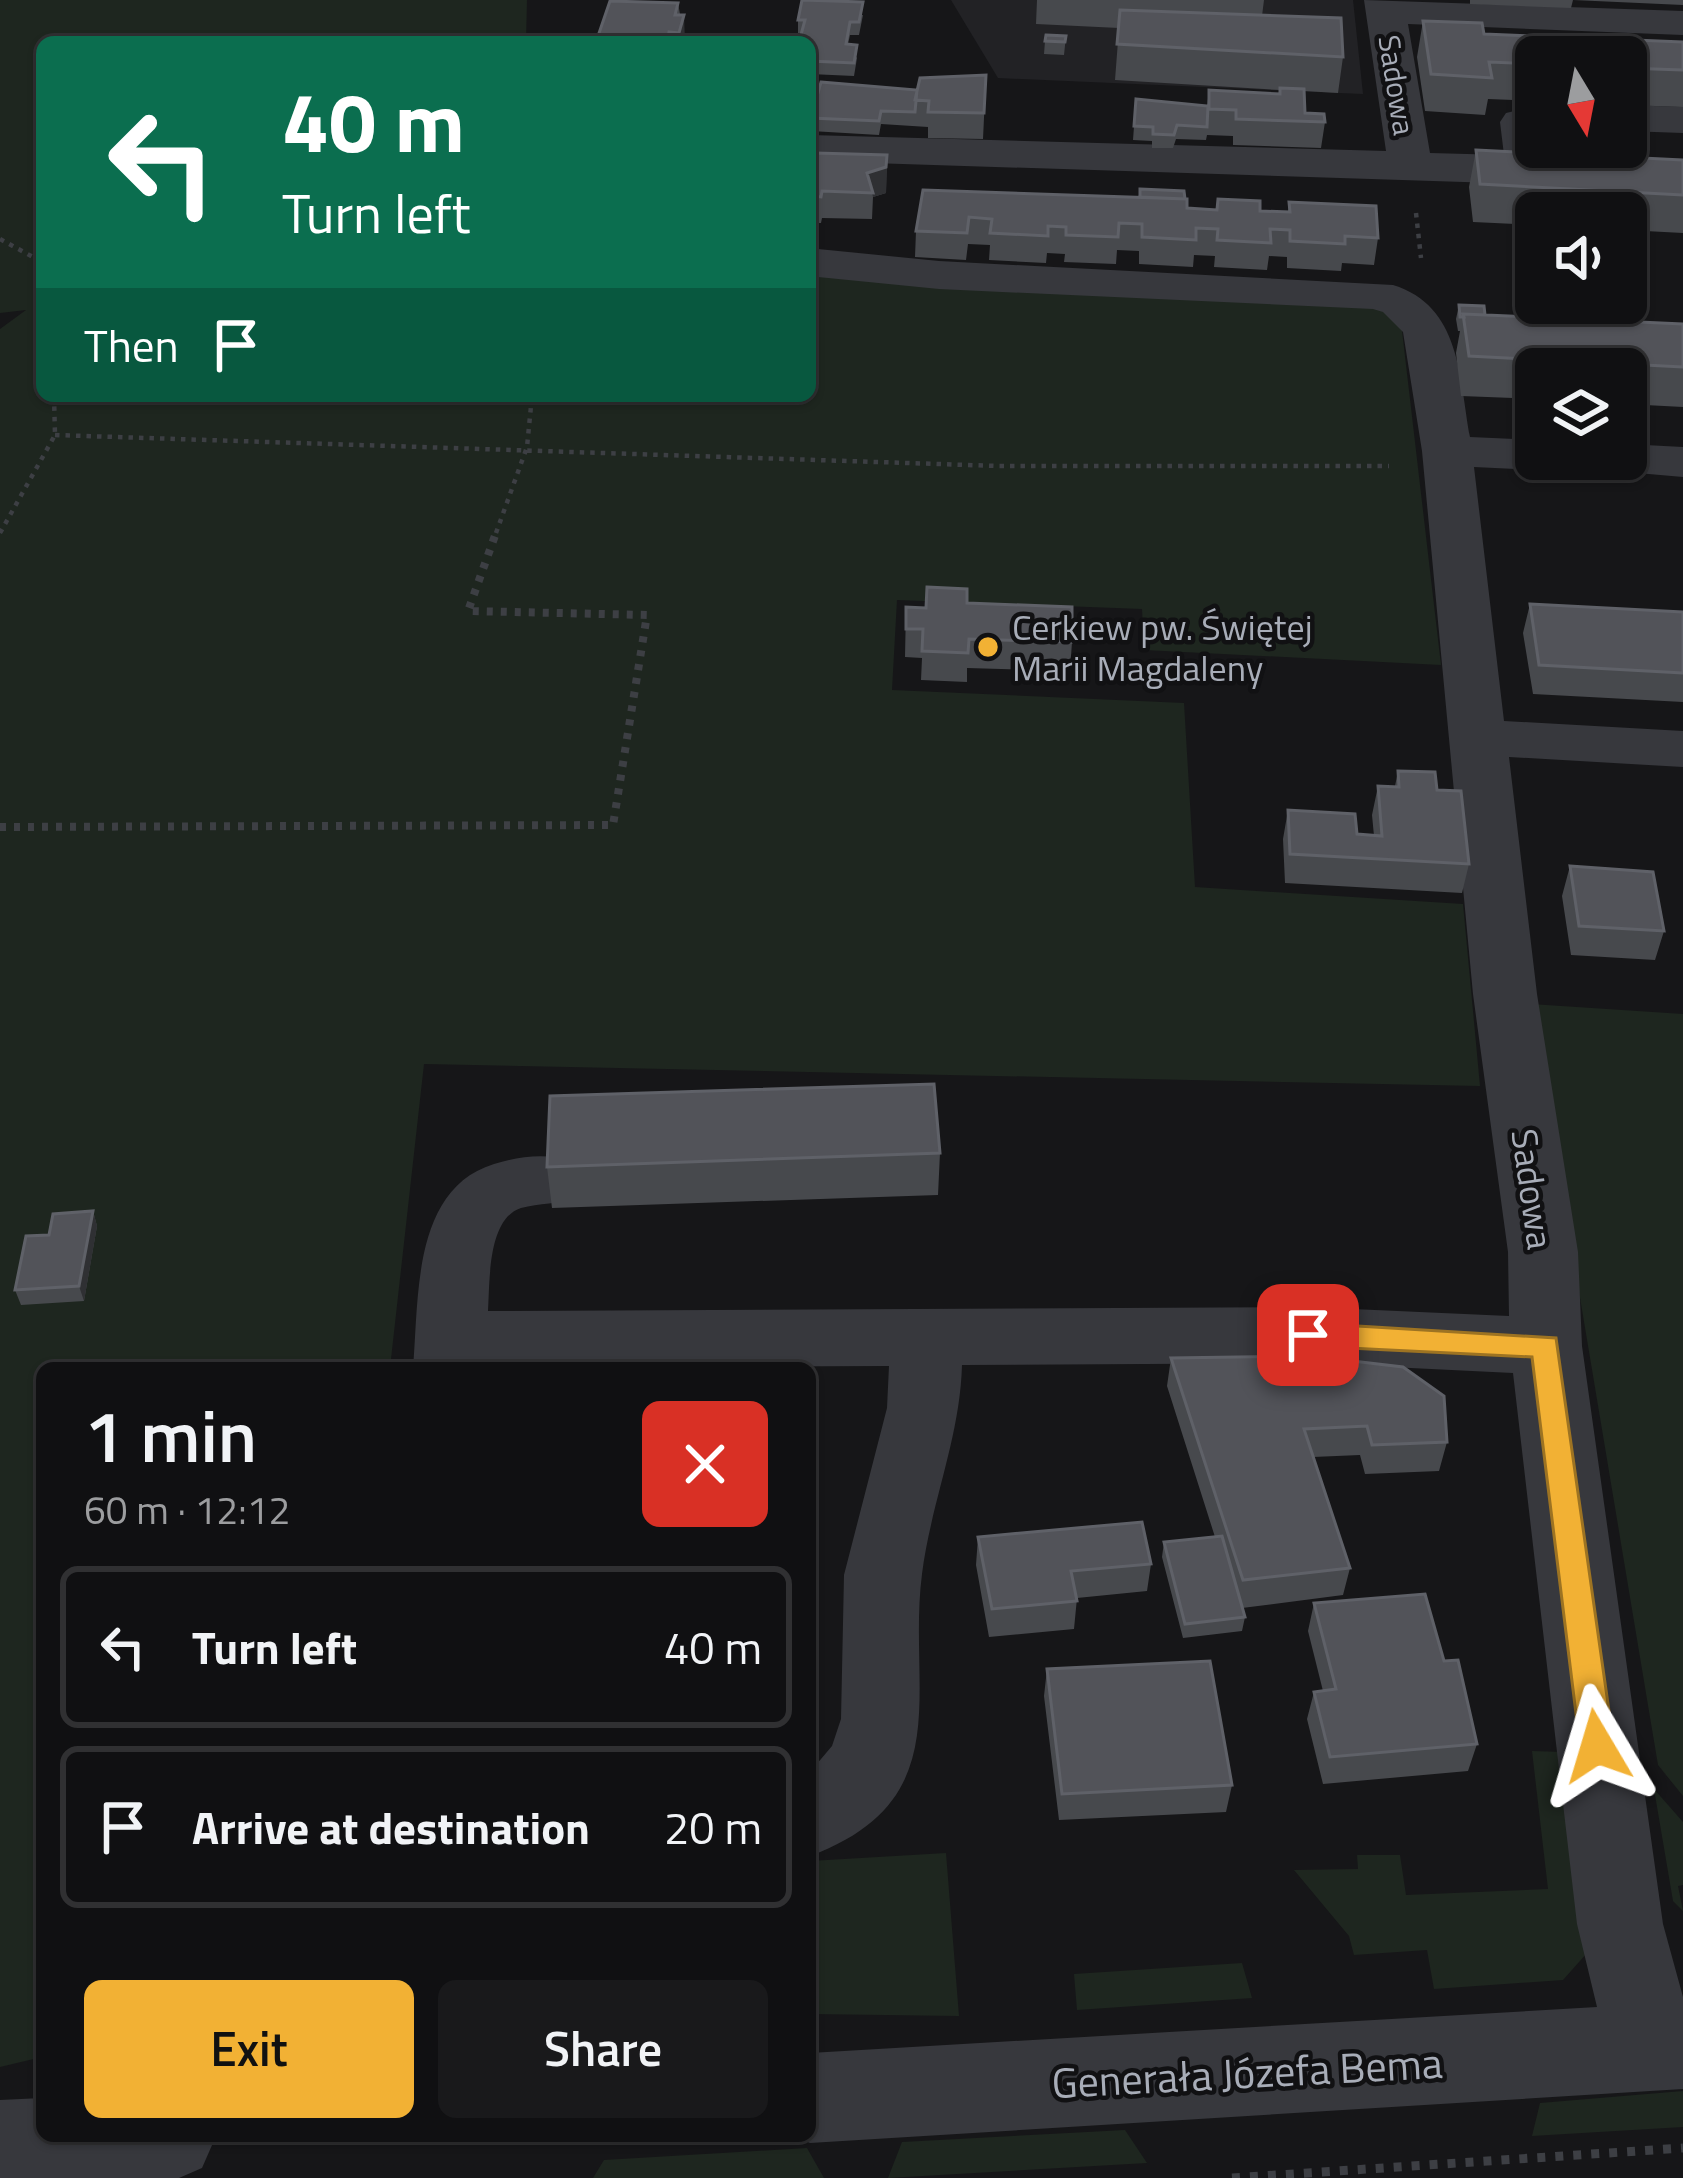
<!DOCTYPE html>
<meta charset="utf-8">
<style>
:root{--surface:#101012;--page:#19191b;--text:#f1f3f6;--muted:#9c9d9f;--line:#303032;--accent:#f2b134}
body{margin:0;font-family:"Titillium Web",sans-serif;background:var(--page);color:var(--text);height:100vh;display:flex;flex-direction:column;font-size:45px;white-space:nowrap}
*{box-sizing:border-box;margin:0}
p{font-size:39px;color:var(--muted)}
.icon{flex:none;width:66px;height:66px;fill:none;stroke:currentColor;stroke-width:2;stroke-linecap:round;stroke-linejoin:round}
.map{position:relative;flex:1;overflow:hidden}
.details{position:absolute;left:36px;top:1362px;width:780px;height:780px;display:flex;flex-direction:column;background:var(--surface);border-radius:18px;box-shadow:0 3px 9px #0004,0 0 0 3px var(--line)}
.details>*{flex:none}
.guide{position:absolute;left:36px;top:36px;width:780px;height:366px;border-radius:18px;box-shadow:0 3px 9px #0004,0 0 0 3px var(--line);background:#0b6e4f;color:#fff;overflow:hidden}
.needle{width:78px;rotate:170deg}
.tools{position:absolute;left:1515px;top:36px;display:grid;gap:24px}
.tools a{display:grid;place-items:center;width:132px;height:132px;border-radius:18px;background:var(--surface);box-shadow:0 3px 9px #0004,0 0 0 3px var(--line);font-size:60px}
.pin{position:absolute;display:grid;place-items:center;width:102px;height:102px;color:#fff;margin:-51px;border-radius:24px;box-shadow:0 6px 18px #0006}
.me{position:absolute;width:132px;margin:-66px;rotate:353deg;stroke-linejoin:round;filter:drop-shadow(0 0 9px #0008)}
.turn{display:flex;align-items:center;gap:42px;height:252px;padding:0 48px;font-size:54px}
.turn .icon{width:156px;height:156px;stroke-width:2.5}
.turn b{display:block;font-size:84px;line-height:102px}
.then{display:flex;align-items:center;height:114px;padding:0 48px;background:#0003;gap:24px;font-size:45px}
.round{display:grid;place-items:center;flex:none;width:126px;height:126px;border-radius:18px;background:var(--page)}
.head{display:flex;align-items:center;justify-content:space-between;height:204px;padding:0 48px}
h1{font-size:72px;font-weight:600;line-height:90px}
.action{display:flex;gap:24px;margin-top:auto;padding:24px 48px}
.action a{flex:1;height:138px;border-radius:18px;background:var(--accent);color:#111;font-size:48px;font-weight:600;line-height:138px;text-align:center}
.action a+a{background:var(--page);color:var(--text)}
ul{padding:0;list-style:none}
li{display:flex;align-items:center;gap:36px;height:162px;margin:0 24px 18px;padding:0 24px;border:6px solid var(--line);border-radius:18px}
li div{flex:1}
li b{display:block;font-size:45px}
li em{font-style:normal}
.map>svg:first-child{display:block}
</style>
<div class="map">
<svg width="1683" height="2178" viewBox="0 0 1683 2178">
<rect width="100%" height="100%" fill="#161618"/>
<path fill="#222225" d="M951 0H1353L1363 94 998 78Z"/>
<path fill="#1e261f" d="M0 0H527L526 42H42V396H810V276L1380 306 1401 322 1441 665 1144 650 1142 609 897 600 892 690 1184 703 1195 887 1463 904 1480 1086 424 1064 390 1368H42V2057L0 2067V329L26 310 0 313Z
M1531 1004 1683 1014V1796L1658 1765Z
M1532 1751 1563 1752 1587 1953 1563 1980 1434 1989 1427 1950 1354 1955 1349 1936 1294 1870 1358 1869 1357 1855H1400L1406 1895 1548 1889Z
M1654 1789 1683 1822V1885L1678 1886 1683 1911 1673 1901Z
M946 1853 959 2016 810 2014V1861Z
M1242 1963 1252 1998 1077 2010 1074 1974Z
M1683 2091V2127L1532 2136 1540 2103Z
M1125 2130 1147 2163 888 2178 902 2142Z
M807 2148 824 2178H593L604 2160Z"/>
<g fill="none" stroke-linecap="round" stroke-linejoin="round">
<path stroke="#3d3f44" stroke-width="4.5" stroke-dasharray="4.5 6" stroke-linecap="butt" d="M1416 213 1421 258
M0 239 42 262
M55 435 999 466H1389
M0 533 55 435 54 396
M496 533 527 447 532 396"/>
<path stroke="#3d3f44" stroke-width="8" stroke-dasharray="6 8" stroke-linecap="butt" d="M0 827 613 825 647 615 468 611 497 530"/>
<path stroke="#3d3f44" stroke-width="9" stroke-dasharray="8 10" stroke-linecap="butt" d="M1232 2178 1683 2148"/>
<path fill="#37383d" fill-rule="evenodd" d="M1364 0 1683 11V35L1408 24 1430 153 1504 155 1500 122 1506 113 1536 106V147H1546L1548 157 1683 163V189L810 161V135L1386 151Z
M1626 105 1683 107V133L1626 131Z
M818 249 939 261 1393 285C1461 306 1459 377 1470 437L1536 440V459H1558L1554 466 1536 470 1474 467 1504 721 1683 731V767L1509 757 1537 994 1578 1252 1582 1346 1663 1924 1683 1997V2089L810 2143 793 2136H810V2053L1597 2007 1577 1924 1513 1373 1308 1363 962 1365C960 1438 931 1503 922 1574 907 1691 960 1800 810 1856V1772L832 1746 841 1719 844 1575 887 1408 889 1366 413 1368C419 1298 412 1189 494 1164 523 1155 549 1153 577 1162L587 1180 577 1198C559 1204 539 1203 521 1208 487 1219 490 1283 488 1311L1308 1307 1509 1316 1508 1252 1473 994 1422 451 1403 332 1383 312 1373 309 939 289 818 277 810 275V251Z
M1626 444 1683 447V477L1603 470 1596 459H1626Z
M42 2098V2136H216L202 2168 179 2178H0V2100Z"/>
</g>
<path fill="#47494d" d="M1037 0H1264L1262 16 1343 57 1338 93 1304 91 1305 113 1325 122 1321 148 1233 145V136L1207 135 1206 140 1176 139 1173 148H1152V141L1133 140 1136 99 1207 106 1209 90 1279 94 1280 90 1115 80 1119 28 1036 24Z
M1470 0H1683V5L1573 0 1571 8 1470 4Z
M678 3 685 42H596Z
M863 15 859 35H850L848 44 857 58 854 76 810 74V42L801 33H798V20Z
M1423 21 1484 34 1683 42V107L1626 105V57H1536V101L1488 99 1485 115 1425 111 1417 57Z
M1066 36 1064 55 1044 54 1045 41Z
M986 75 983 139 928 138V127L881 124 879 135 811 131V118L917 90Z
M1476 150 1683 160V233L1626 230V213H1536V225L1473 222 1469 187Z
M887 155 886 193 873 197 872 219 822 218 821 223H810V160Z
M923 190 1216 210 1218 199 1260 211 1288 212 1289 202 1378 238 1374 265 1342 263 1341 271 1287 268V257L1269 256 1267 270 1214 267 1215 256 1194 255 1193 267 1139 264V251L1117 250 1116 264 1064 262 1065 254 1047 253 1046 263 989 260 990 245 968 244 966 260 915 257 916 231Z
M1459 305 1485 315 1683 324V407L1626 404V369H1536V399L1461 396 1456 353 1460 331H1458L1456 319Z
M967 603 1072 642 1070 671 967 668V682L921 680 922 658 905 657 906 607 926 608Z
M1530 604 1683 612V702L1533 694 1523 633Z
M1398 771 1437 790 1469 864 1462 893 1285 883 1283 839 1288 810 1357 834 1374 836 1372 815 1378 786H1395Z
M1570 866 1664 931 1655 960 1571 955 1562 896Z
M940 1153 938 1195 552 1208 547 1167Z
M93 1211 97 1226 84 1301 21 1305 15 1290 49 1235Z
M1171 1358 1447 1442 1439 1471 1365 1474 1360 1455 1313 1457 1350 1568 1343 1595 1242 1608 1245 1617 1242 1631 1183 1638 1162 1557 1164 1542 1215 1537 1167 1386Z
M978 1537 1151 1564 1147 1591 1077 1598 1074 1629 989 1637 976 1565Z
M1314 1603 1444 1661 1477 1744 1468 1771 1323 1784 1307 1719 1314 1692 1323 1691 1308 1631Z
M1047 1669 1232 1785 1226 1812 1059 1820 1044 1696Z"/>
<path fill="#2f3033" d="M684 15 685 42H680L679 33Z
M887 155 886 193 873 197 867 173Z
M93 1211 97 1226 84 1301 79 1286Z"/>
<path fill="#525359" stroke="#5f6168" stroke-width="3" d="M802 0 863 2 859 22H850L846 44 857 45 854 63 810 61V42H799L805 20H798Z
M610 1 678 3 675 15H684L679 33 669 32 667 42H596Z
M1120 10 1341 18 1343 57 1117 44Z
M1423 21 1482 23 1484 34 1683 42V70L1626 68V57H1536V64L1489 62 1492 78 1431 74Z
M1046 35 1066 36 1065 42 1045 41Z
M986 75 984 113 928 112 929 101 915 100 920 78Z
M821 82 917 90 915 112 881 111 879 121 811 118Z
M1280 88 1304 89 1305 113 1324 114 1325 122 1236 119V110L1209 109V90L1280 94Z
M1136 99 1208 106 1207 127 1177 125 1174 135 1153 134V127L1134 126Z
M1476 150 1683 160V195L1480 184Z
M815 153 887 155 886 167 867 173 873 193 822 191 821 197 810 196V160H814Z
M1140 189 1184 191 1185 199 1140 197Z
M923 190 1187 199V208L1217 210 1218 199 1260 201V211L1290 212 1289 202 1376 206 1378 238 1345 236V244L1290 241V230L1270 229 1271 243 1217 240 1218 229 1196 228V240L1142 237V224L1119 223 1118 237 1066 235V227L1048 226V236L990 233 992 219 969 217 967 233 916 231Z
M1459 305 1484 306 1485 315 1463 314 1464 317H1460Z
M1463 314 1683 324V367L1469 356Z
M927 587 967 589V603L1072 607V642L969 639 968 653 922 651 923 629H906V607L926 608Z
M1530 604 1683 612V673L1539 665Z
M1398 771 1435 772 1437 790 1461 791 1469 864 1290 854 1288 810 1355 814 1357 834 1382 836 1378 786 1399 787Z
M1570 866 1653 872 1664 931 1579 926Z
M934 1084 940 1153 547 1167 550 1096Z
M93 1211 79 1286 15 1290 26 1236 49 1235 53 1214Z
M1310 1356 1403 1367 1444 1396 1447 1442 1372 1445 1367 1426 1304 1429 1350 1568 1243 1580 1171 1358Z
M1142 1522 1151 1564 1071 1571 1077 1601 992 1609 978 1537Z
M1222 1536 1245 1617 1185 1624 1164 1542Z
M1425 1594 1444 1661 1458 1660 1477 1744 1330 1757 1314 1692 1336 1689 1314 1603Z
M1210 1661 1232 1785 1062 1794 1047 1669Z"/>
<path fill="#f2b134" stroke="#9d7322" stroke-width="3" d="M1308 1323 1556 1338 1614 1746 1609 1757 1597 1761 1585 1757 1580 1746 1532 1357 1308 1346 1297 1343 1293 1335 1297 1326Z"/>
<circle fill="#f2b134" stroke="#111113" stroke-width="4.5" cx="988" cy="647" r="12"/>
<g text-anchor="middle" dominant-baseline="central" stroke-width="9" stroke-linejoin="round" paint-order="stroke">
<g font-size="30" fill="#a8adb8" stroke="#111113">
<text transform="translate(1397 85) rotate(81)">Sadowa</text>
</g>
<g font-size="36" fill="#a8adb8" stroke="#111113" text-anchor="start">
<text x="1012" y="626">Cerkiew pw. Świętej<tspan x="1012" dy="41">Marii Magdaleny</tspan></text>
</g>
<g font-size="36" fill="#a8adb8" stroke="#111113">
<text transform="translate(1533 1189) rotate(82)">Sadowa</text>
</g>
<g font-size="42" fill="#a8adb8" stroke="#111113">
<text transform="translate(1247 2072) rotate(-3)">Generała Józefa Bema</text>
</g>
</g>
</svg>
<div class="tools">
<a><svg class="needle" viewBox="-14 -14 28 28"><path d="M0-13l5 13h-10z" fill="#e53935"/><path d="M0 13l5-13h-10z" fill="#9c9d9f"/></svg></a>
<a><svg class="icon" aria-label="sound" viewBox="0 0 24 24"><path d="M4 9h4l5-4v14l-5-4H4zM17 9q2 3 0 6"/></svg></a>
<a><svg class="icon" aria-label="layers" viewBox="0 0 24 24"><path d="M12 4l9 5-9 5-9-5zM3 14l9 5 9-5"/></svg></a>
</div>
<div class="pin" style="left:1308px;top:1335px;background:#d93025"><svg class="icon" aria-label="arrive" viewBox="0 0 24 24"><path d="M6 21V4h12l-3 4 3 4H6"/></svg></div>
<svg class="me" style="left:1597px;top:1746px" viewBox="-20 -20 40 40"><path d="M0-17L14 15 0 8-14 15z" fill="#f2b134" stroke="#fff" stroke-width="4"/></svg>
<div class="guide">
<div class="turn"><svg class="icon" aria-label="left" viewBox="0 0 24 24"><path d="M17 20v-9H6M10 6l-5 5 5 5"/></svg><div><b>40 m</b>Turn left</div></div>
<div class="then">Then<svg class="icon" aria-label="arrive" viewBox="0 0 24 24"><path d="M6 21V4h12l-3 4 3 4H6"/></svg></div>
</div>
<section class="details">
<div class="head"><div><h1>1 min</h1><p>60 m · 12:12</p></div><a class="round" style="background:#d93025;color:#fff"><svg class="icon" aria-label="close" viewBox="0 0 24 24"><path d="M6 6l12 12M18 6L6 18"/></svg></a></div>
<ul>
<li><svg class="icon" aria-label="left" viewBox="0 0 24 24"><path d="M17 20v-9H6M10 6l-5 5 5 5"/></svg><div><b>Turn left</b></div><em>40 m</em></li>
<li><svg class="icon" aria-label="arrive" viewBox="0 0 24 24"><path d="M6 21V4h12l-3 4 3 4H6"/></svg><div><b>Arrive at destination</b></div><em>20 m</em></li>
</ul>
<div class="action"><a>Exit</a><a>Share</a></div>
</section>
</div>
